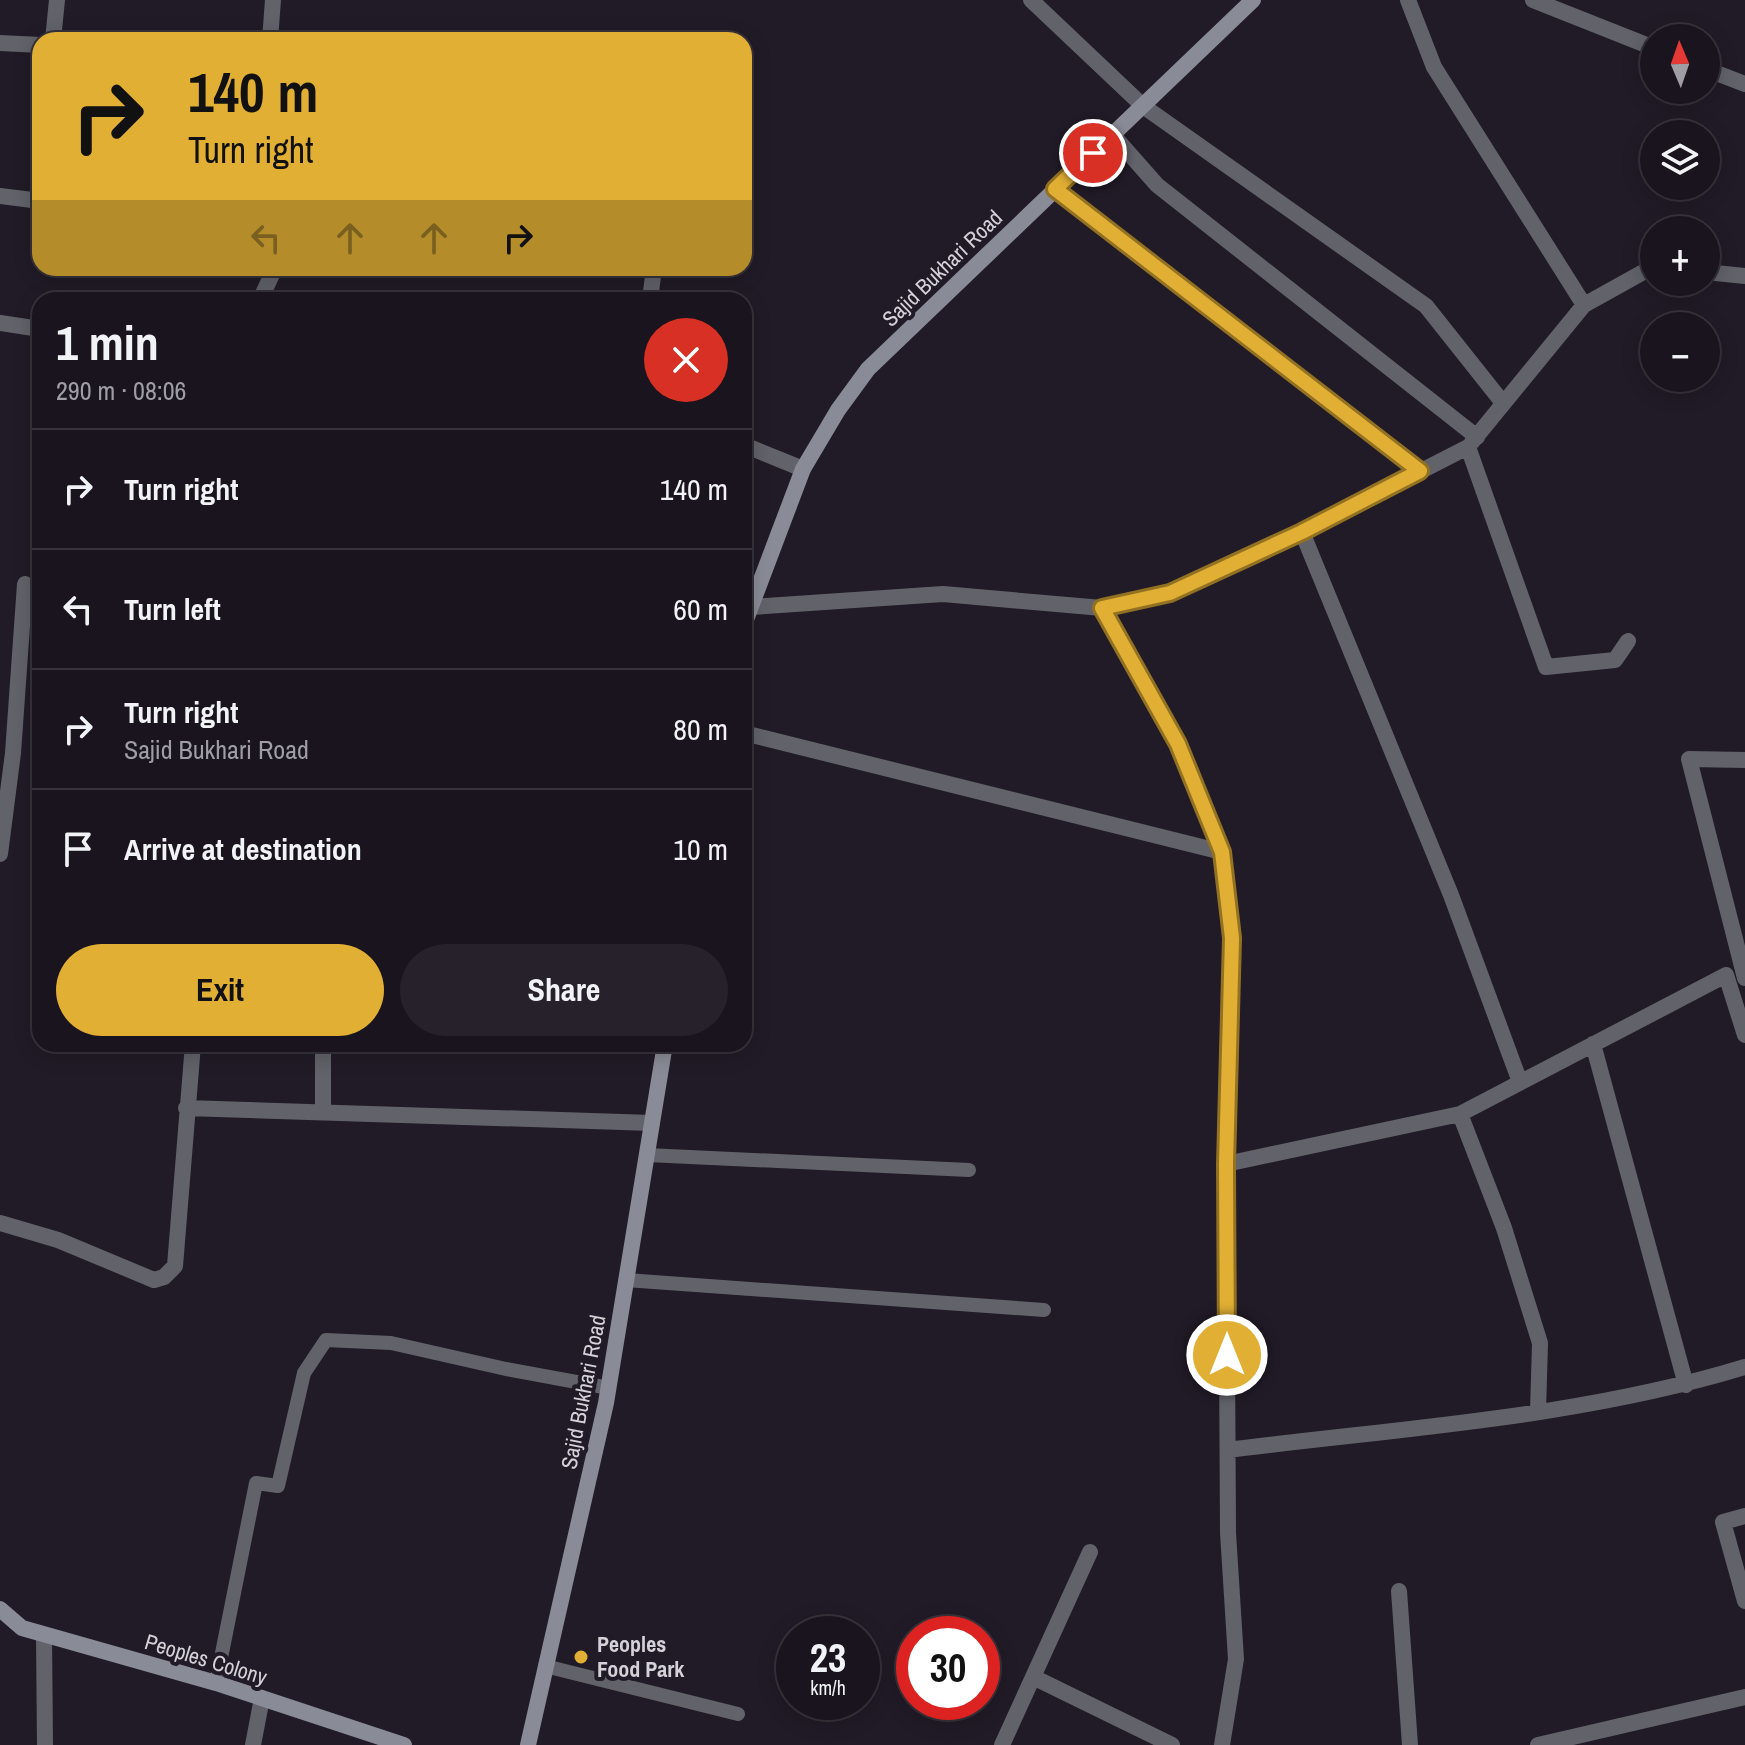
<!DOCTYPE html>
<meta charset="utf-8">
<style>
:root{--surface:#19141d;--page:#26212a;--text:#f1f3f6;--muted:#9f9ea4;--line:#37333b;--accent:#e1af34}
body{margin:0;font-family:"Archivo Narrow",sans-serif;background:var(--page);color:var(--text);height:100vh;display:flex;flex-direction:column;font-size:30px;white-space:nowrap}
*{box-sizing:border-box;margin:0}
p{font-size:26px;color:var(--muted)}
.icon{flex:none;width:44px;height:44px;fill:none;stroke:currentColor;stroke-width:2;stroke-linecap:round;stroke-linejoin:round}
.map{position:relative;flex:1;overflow:hidden}
.details{position:absolute;left:32px;top:292px;width:720px;height:760px;display:flex;flex-direction:column;background:var(--surface);border-radius:24px;box-shadow:0 4px 20px #0003,0 0 0 2px var(--line)}
.details>*{flex:none}
.top-card{position:absolute;left:32px;top:32px;width:720px;height:244px;border-radius:24px;box-shadow:0 4px 20px #0003,0 0 0 2px var(--line);background:#e1af34;color:#111;overflow:hidden}
.needle{width:52px;rotate:358deg}
.tools{position:absolute;left:1640px;top:24px;display:grid;gap:16px}
.tools a{display:grid;place-items:center;width:80px;height:80px;border-radius:50%;background:var(--surface);box-shadow:0 4px 20px #0003,0 0 0 2px var(--line);font-size:40px}
.speed{position:absolute;left:776px;top:1616px;display:flex;gap:16px;font-size:40px;font-weight:700;text-align:center}
.speed>*{display:grid;place-content:center;width:104px;height:104px;border-radius:50%;background:var(--surface);box-shadow:0 4px 20px #0003,0 0 0 2px var(--line);line-height:1}
.speed small{font-size:20px;font-weight:400}
.speed .limit{border:12px solid #d22;background:#fff;color:#111}
.pin{position:absolute;display:grid;place-items:center;width:68px;height:68px;color:#fff;margin:-34px;border:4px solid #fff;border-radius:50%;box-shadow:0 2px 8px #0007}
.me{position:absolute;width:88px;margin:-44px;rotate:0deg;stroke-linejoin:round;filter:drop-shadow(0 0 6px #0008)}
.turn{display:flex;align-items:center;gap:28px;height:168px;padding:0 24px;font-size:36px}
.turn .icon{width:104px;height:104px;stroke-width:2.5}
.turn b{display:block;font-size:56px;line-height:68px}
.lanes{display:flex;align-items:center;height:76px;padding:0 24px;background:#0003;justify-content:center;gap:40px;direction:ltr}
.lanes .off{opacity:.35}
.round{display:grid;place-items:center;flex:none;width:84px;height:84px;border-radius:42px;background:var(--page)}
.overview{display:flex;align-items:center;justify-content:space-between;height:136px;padding:0 24px}
h1{font-size:48px;font-weight:800;line-height:60px}
.cta{display:flex;gap:16px;margin-top:auto;padding:16px 24px}
.cta a{flex:1;height:92px;border-radius:48px;background:var(--accent);color:#111;font-size:32px;font-weight:800;line-height:92px;text-align:center}
.cta a+a{background:var(--page);color:var(--text)}
ul{padding:0;list-style:none}
li{display:flex;align-items:center;gap:24px;height:120px;padding:0 24px;border-top:2px solid var(--line)}
li div{flex:1}
li b{display:block;font-size:30px}
li em{font-style:normal}
.map>svg:first-child{display:block}
</style>
<div class="map">
<svg width="1745" height="1745" viewBox="0 0 1745 1745">
<rect width="100%" height="100%" fill="#211b27"/>
<g fill="none" stroke-linecap="round" stroke-linejoin="round">
<path stroke="#62636a" stroke-width="14" d="M647 1155 969 1170
M626 1280 1044 1310
M545 1666 738 1714
M216 1683 256 1483 278 1486 304 1373 326 1340 391 1343 506 1369 609 1388"/>
<path stroke="#62636a" stroke-width="16" d="M1031 0 1143 106 1426 306 1503 403
M1408 0 1434 67 1584 305
M1533 0 1654 48
M53 40 57 0
M270 40 273 0
M0 43 40 45
M1706 69 1745 84
M1112 134 1157 185 1477 437
M1055 189 1420 471
M0 196 40 201
M1706 272 1745 276
M260 300 275 268
M650 300 654 268
M0 323 40 329
M1472 442 1584 305 1647 270 1654 271
M744 445 803 469
M1302 532 1468 447 1546 667 1615 660 1628 641
M751 607 943 594 1102 608 1170 593 1302 532 1451 895 1520 1082
M1102 608 1178 744 1222 852 1227 893 1232 938 1226 1164 1228 1533 1236 1659 1222 1745
M744 733 1222 852
M1745 760 1689 759 1745 978
M0 854 13 753 25 584
M323 1044V1112
M1593 1044 1686 1385
M186 1108 652 1123
M1460 1114 1504 1228 1540 1343 1538 1411
M1226 1164 1460 1114 1726 975 1745 1035
M0 1223 58 1240 154 1280 164 1277 175 1266 193 1044
M1228 1450C1400 1428 1578 1418 1745 1367
M1745 1516 1723 1522 1745 1601
M1399 1591 1410 1745
M44 1635 45 1745
M1033 1677 1172 1745
M253 1745 262 1698
M1002 1745 1090 1552
M1538 1745 1745 1697"/>
<path stroke="#898b96" stroke-width="16" d="M744 625 803 469 838 410 868 369 1253 0
M0 1609 22 1628 216 1683 404 1745
M528 1745 606 1403 665 1044"/>
</g>
<g fill="none" stroke-linecap="round" stroke-linejoin="round">
<g stroke="#927222" stroke-width="20">
<path id="route" d="M1093 153 1055 189 1420 471 1302 532 1170 593 1102 608 1178 744 1222 852 1232 938 1226 1164 1227 1355"/>
</g>
<use href="#route" stroke="#e1af34" stroke-width="14"/>
</g>
<circle fill="#e1af34" stroke="#211b27" stroke-width="3" cx="581" cy="1657" r="8"/>
<g text-anchor="middle" dominant-baseline="central" stroke-width="8" stroke-linejoin="round" paint-order="stroke">
<g font-size="22" fill="#d4d1d9" stroke="#211b27">
<text transform="translate(942 268) rotate(-44)">Sajid Bukhari Road</text>
<text transform="translate(583 1392) rotate(-79)">Sajid Bukhari Road</text>
<text transform="translate(206 1659) rotate(17)">Peoples Colony</text>
</g>
<g font-size="22" font-weight="bold" fill="#d4d1d9" stroke="#211b27" text-anchor="start">
<text x="597" y="1644">Peoples<tspan x="597" dy="25">Food Park</tspan></text>
</g>
</g>
</svg>
<div class="tools">
<a><svg class="needle" viewBox="-14 -14 28 28"><path d="M0-13l5 13h-10z" fill="#e53935"/><path d="M0 13l5-13h-10z" fill="#9f9ea4"/></svg></a>
<a><svg class="icon" aria-label="layers" viewBox="0 0 24 24"><path d="M12 4l9 5-9 5-9-5zM3 14l9 5 9-5"/></svg></a>
<a>+</a>
<a>−</a>
</div>
<div class="speed"><div>23<small>km/h</small></div><div class="limit">30</div></div>
<div class="pin" style="left:1093px;top:153px;background:#d93025"><svg class="icon" aria-label="arrive" viewBox="0 0 24 24"><path d="M6 21V4h12l-3 4 3 4H6"/></svg></div>
<svg class="me" style="left:1227px;top:1355px" viewBox="-20 -20 40 40"><circle r="17" fill="#e1af34" stroke="#fff" stroke-width="3"/><path d="M0-11L8 9 0 5-8 9z" fill="#fff"/></svg>
<div class="top-card">
<div class="turn"><svg class="icon" aria-label="right" viewBox="0 0 24 24"><path d="M7 20v-9h11M14 6l5 5-5 5"/></svg><div><b>140 m</b>Turn right</div></div>
<div class="lanes"><svg class="icon off" aria-label="left" viewBox="0 0 24 24"><path d="M17 20v-9H6M10 6l-5 5 5 5"/></svg><svg class="icon off" aria-label="ahead" viewBox="0 0 24 24"><path d="M12 20V5M6 11l6-6 6 6"/></svg><svg class="icon off" aria-label="ahead" viewBox="0 0 24 24"><path d="M12 20V5M6 11l6-6 6 6"/></svg><svg class="icon" aria-label="right" viewBox="0 0 24 24"><path d="M7 20v-9h11M14 6l5 5-5 5"/></svg></div>
</div>
<section class="details">
<div class="overview"><div><h1>1 min</h1><p>290 m · 08:06</p></div><a class="round" style="background:#d93025;color:#fff"><svg class="icon" aria-label="close" viewBox="0 0 24 24"><path d="M6 6l12 12M18 6L6 18"/></svg></a></div>
<ul>
<li><svg class="icon" aria-label="right" viewBox="0 0 24 24"><path d="M7 20v-9h11M14 6l5 5-5 5"/></svg><div><b>Turn right</b></div><em>140 m</em></li>
<li><svg class="icon" aria-label="left" viewBox="0 0 24 24"><path d="M17 20v-9H6M10 6l-5 5 5 5"/></svg><div><b>Turn left</b></div><em>60 m</em></li>
<li><svg class="icon" aria-label="right" viewBox="0 0 24 24"><path d="M7 20v-9h11M14 6l5 5-5 5"/></svg><div><b>Turn right</b><p>Sajid Bukhari Road</p></div><em>80 m</em></li>
<li><svg class="icon" aria-label="arrive" viewBox="0 0 24 24"><path d="M6 21V4h12l-3 4 3 4H6"/></svg><div><b>Arrive at destination</b></div><em>10 m</em></li>
</ul>
<div class="cta"><a>Exit</a><a>Share</a></div>
</section>
</div>
